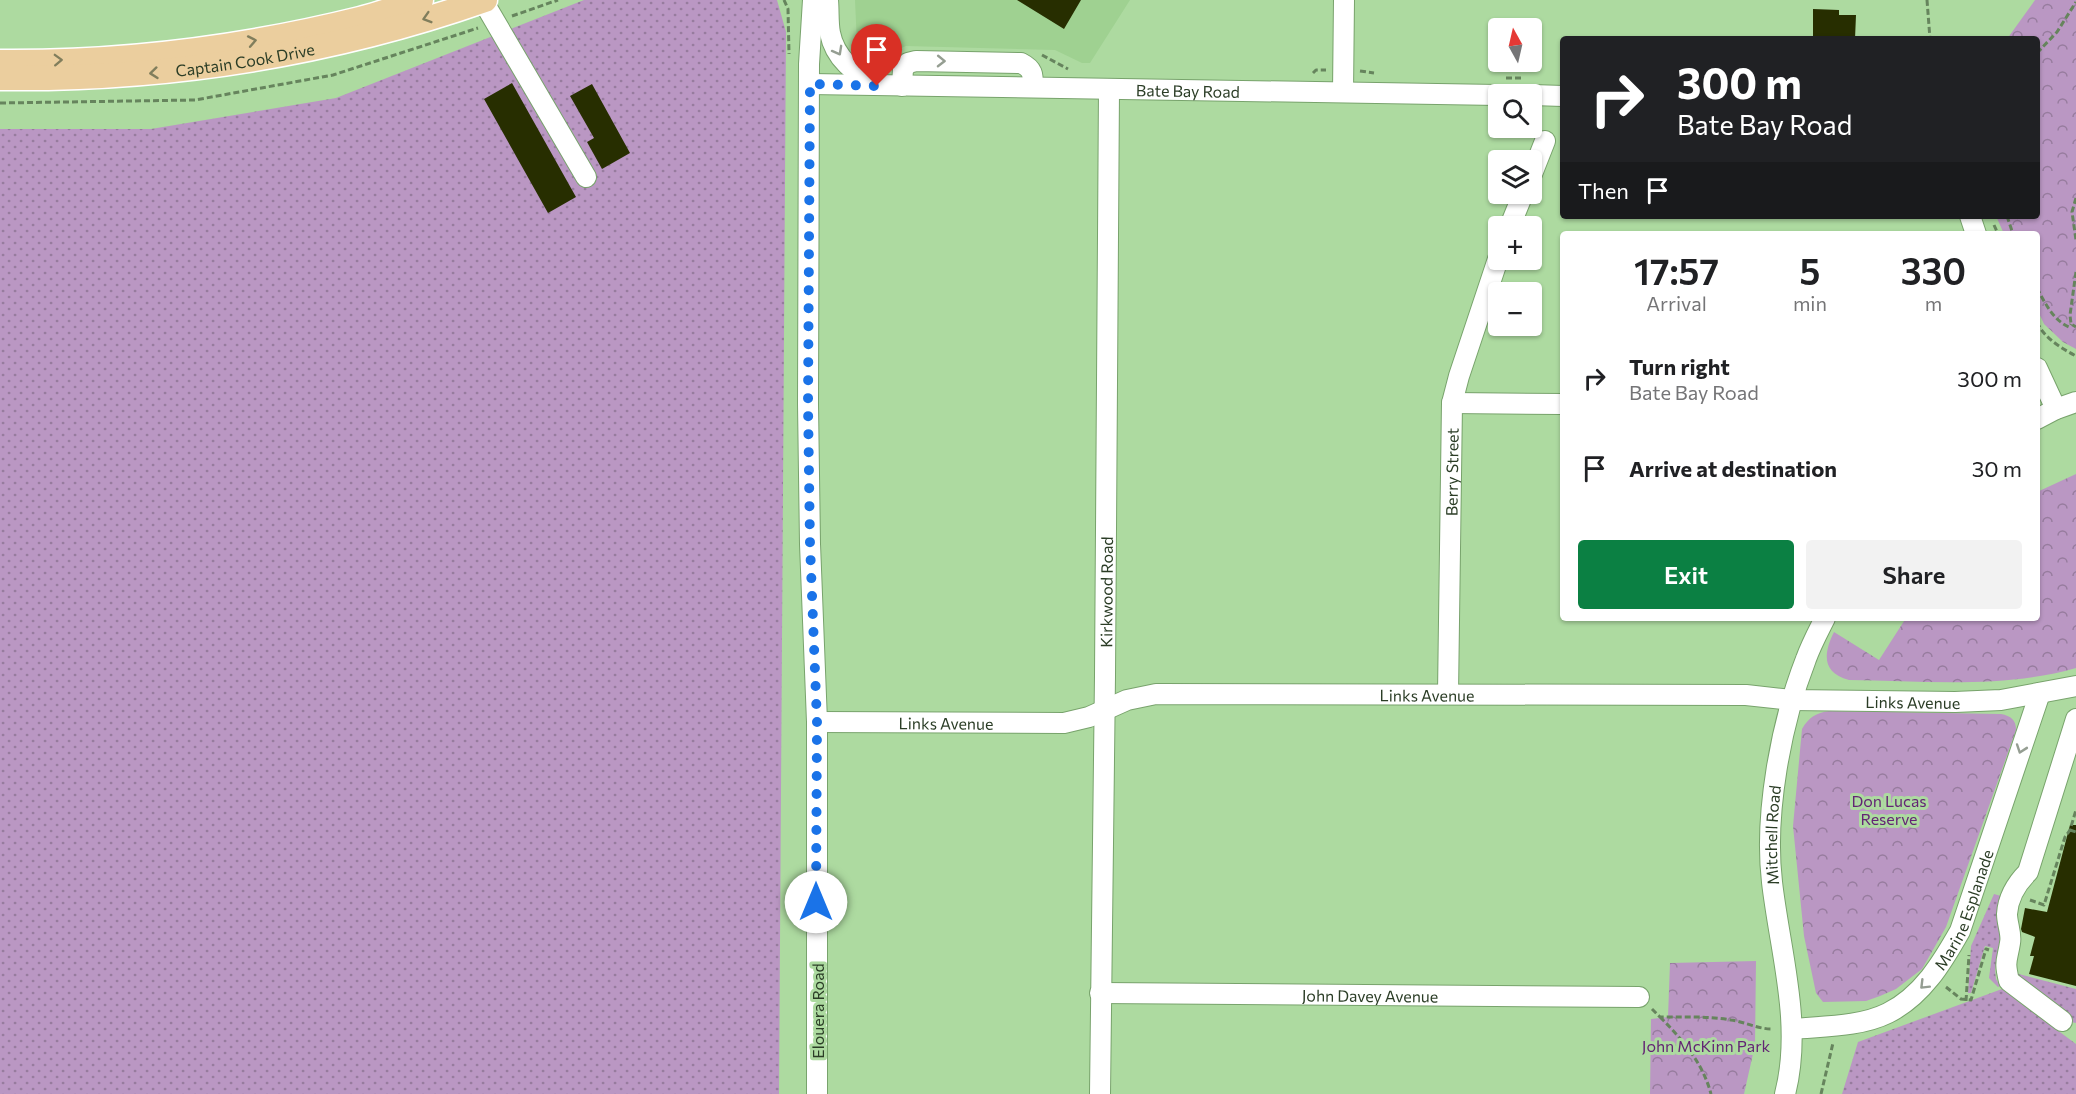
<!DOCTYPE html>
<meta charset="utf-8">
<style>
:root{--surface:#fff;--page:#f2f2f2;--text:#202124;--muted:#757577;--accent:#0b8043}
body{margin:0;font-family:Commissioner,sans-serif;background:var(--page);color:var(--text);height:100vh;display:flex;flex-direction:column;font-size:22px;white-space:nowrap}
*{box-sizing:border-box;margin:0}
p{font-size:20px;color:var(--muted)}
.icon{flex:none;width:33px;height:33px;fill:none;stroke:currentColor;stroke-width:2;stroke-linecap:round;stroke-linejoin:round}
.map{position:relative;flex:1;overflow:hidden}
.side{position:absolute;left:1560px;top:231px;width:480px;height:390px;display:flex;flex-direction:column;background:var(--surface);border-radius:6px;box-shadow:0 2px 4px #0004}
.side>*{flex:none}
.banner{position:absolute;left:1560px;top:36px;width:480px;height:183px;border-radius:6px;box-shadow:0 2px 4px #0004;background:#202124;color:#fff;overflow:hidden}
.needle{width:39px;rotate:352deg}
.controls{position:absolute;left:1488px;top:18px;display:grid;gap:12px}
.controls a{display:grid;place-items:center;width:54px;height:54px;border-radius:6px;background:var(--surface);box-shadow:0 2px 4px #0004;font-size:30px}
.pin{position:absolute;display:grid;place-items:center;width:51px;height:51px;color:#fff;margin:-62px -26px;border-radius:50% 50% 50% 0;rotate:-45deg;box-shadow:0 0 6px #0007}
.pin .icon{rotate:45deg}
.me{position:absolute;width:66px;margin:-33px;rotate:0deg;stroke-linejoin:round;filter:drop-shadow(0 0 4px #0008)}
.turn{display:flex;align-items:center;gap:21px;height:126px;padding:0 18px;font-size:27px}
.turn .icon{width:78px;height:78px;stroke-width:2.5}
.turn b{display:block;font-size:42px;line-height:51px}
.then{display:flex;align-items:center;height:57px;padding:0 18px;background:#0003;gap:12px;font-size:22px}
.eta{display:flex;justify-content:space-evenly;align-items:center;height:102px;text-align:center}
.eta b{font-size:36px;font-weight:600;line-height:42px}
.primary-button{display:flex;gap:12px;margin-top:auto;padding:12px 18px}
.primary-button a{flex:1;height:69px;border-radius:6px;background:var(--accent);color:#fff;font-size:24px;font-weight:600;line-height:69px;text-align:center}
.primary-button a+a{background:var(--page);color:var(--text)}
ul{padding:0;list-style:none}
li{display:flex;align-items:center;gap:18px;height:90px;padding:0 18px}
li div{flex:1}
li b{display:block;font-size:22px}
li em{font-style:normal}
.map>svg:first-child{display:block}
</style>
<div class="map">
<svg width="2076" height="1094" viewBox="0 0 2076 1094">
<defs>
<pattern id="grass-dots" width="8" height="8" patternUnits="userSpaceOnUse" patternTransform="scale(1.5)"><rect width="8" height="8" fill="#ba97c3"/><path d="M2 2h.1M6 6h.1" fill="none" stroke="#977c9e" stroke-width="1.8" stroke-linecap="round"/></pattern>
<pattern id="park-crowns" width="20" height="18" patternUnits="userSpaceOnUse" patternTransform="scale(1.5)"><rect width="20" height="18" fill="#ba97c3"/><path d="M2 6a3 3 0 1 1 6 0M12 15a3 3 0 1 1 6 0" fill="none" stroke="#977c9e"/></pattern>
</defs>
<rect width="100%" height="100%" fill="#addaa0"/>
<path fill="#9fd191" d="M855 0H1130L1090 63H1082L1055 50 906 46 885 55 872 57 863 52 857 44Z"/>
<path fill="url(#grass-dots)" d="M584 0H777L786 32 779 1094H0V129H151L336 98Z
M1994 894 2008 898 1995 970 1996 979 2000 986 1998 987 1989 978 1993 948 1985 946 1971 993H1968L1971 946Z
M2015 973 2076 989V1023L2071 1022Z
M2002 989 2076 1044V1094H1842L1858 1042Z"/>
<path fill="url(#park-crowns)" d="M2035 0H2076V349L2063 342 2044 324 2037 309V234H2004L1996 216H2037V39H2007Z
M2076 474V668C2003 689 1924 681 1849 680 1822 673 1823 654 1834 632L1879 660 1906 618H2037V492Z
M1829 711 2001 714C2011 716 2016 720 2016 730L1946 927 1922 969 1896 989 1880 996 1866 1001 1823 1002 1816 993 1804 936 1793 826 1802 729C1809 717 1816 713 1829 711Z
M1756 961 1755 1045 1744 1094H1650L1651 1019 1668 1017 1670 963Z"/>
<path fill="#272e00" d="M1017 0H1081L1064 29Z
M1813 9 1839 10V15H1856L1855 39H1813Z
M512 83 576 197 548 213 484 99Z
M592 84 630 153 602 169 587 142 594 138 570 96Z
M2070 825H2076V986L2029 974 2034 956H2030L2035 937 2022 932 2021 929 2025 908 2047 912Z"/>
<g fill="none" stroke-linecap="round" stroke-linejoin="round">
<g stroke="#78a36c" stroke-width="22">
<g id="minor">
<path d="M813 0 809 64 808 404 810 544 817 722V1094"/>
<path d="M828 0C829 11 828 23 830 33 835 59 855 73 876 85"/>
<path d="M483 1 586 177"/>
<path id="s1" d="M810 84 1498 95"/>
<path d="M902 86 903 69 908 63 916 61 1021 63C1033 69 1033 74 1033 87"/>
<path d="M1343 92 1344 0"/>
<path d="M1532 95 1563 96"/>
<path d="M1532 174 1545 141"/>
<path d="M1970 216 1976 234"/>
<path d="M1510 226 1523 194"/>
<path d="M2037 368 2056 409"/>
<path d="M1452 403 1563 404"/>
<path d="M2037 419 2056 409 2076 402"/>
<path id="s2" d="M1448 694 1452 403 1459 376 1498 259"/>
<path id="s3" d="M817 722 1064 723 1089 717 1127 700 1156 694 1746 695 1792 700 1955 702 2001 700 2076 686"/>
<path id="s4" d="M1100 993 1639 997"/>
<path d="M2062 1021 2009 981C2004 960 2007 962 2010 943 2012 934 2007 924 2007 914 2008 898 2017 883 2028 872L2076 719"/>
<path id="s5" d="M1792 1029C1823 1026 1860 1027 1888 1013 1922 996 1942 963 1960 931L2040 693"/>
<path id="s6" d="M1100 1094 1105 676 1109 89"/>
<path id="s7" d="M1785 1094C1803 1024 1780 952 1772 882 1764 814 1781 723 1806 659 1811 645 1818 632 1825 618"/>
</g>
</g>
<g stroke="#fff" stroke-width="27">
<g id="major">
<path d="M0 62C120 63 243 48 360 19 380 14 401 6 421 0"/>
<path id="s8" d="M0 78C166 80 328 55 485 0"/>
</g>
</g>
<path stroke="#66845d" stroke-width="3" stroke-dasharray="6 3" stroke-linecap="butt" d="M784 0 788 9 789 54
M1927 0 1930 39
M512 16 558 0
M2037 53 2057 32 2076 2
M1042 55 1068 69
M1360 71 1374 73
M1313 73 1316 70H1326
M1506 78H1523
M0 103 195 100 333 75 478 28
M2076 198 2072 212 2076 240
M2007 216 2013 234
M1994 225 1998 234
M2076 272 2070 315 2071 324 2076 327
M2037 288C2045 303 2053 320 2069 327L2071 324
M2037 322C2044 338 2061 348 2076 356
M2070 830 2076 832
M2030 900 2044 905 2065 837 2070 830 2076 810
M1946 987 1961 999 1971 1000 1986 949 1989 950
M1966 1001 1969 955
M1652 1009 1660 1017C1684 1017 1708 1016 1731 1020 1745 1022 1758 1029 1772 1029
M1660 1017C1682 1039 1703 1063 1711 1094
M1821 1094 1833 1043"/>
<use href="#minor" stroke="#fff" stroke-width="20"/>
<use href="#major" stroke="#ebce9e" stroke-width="24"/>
</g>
<defs><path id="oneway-chevron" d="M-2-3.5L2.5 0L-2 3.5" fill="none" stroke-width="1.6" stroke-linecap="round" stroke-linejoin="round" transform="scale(1.5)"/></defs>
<g stroke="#817e5c">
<use href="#oneway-chevron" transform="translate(427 18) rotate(163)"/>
<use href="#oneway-chevron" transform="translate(252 41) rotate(-11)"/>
<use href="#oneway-chevron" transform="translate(58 60) rotate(-2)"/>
<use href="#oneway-chevron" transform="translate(154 73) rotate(174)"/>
</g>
<g stroke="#959e92">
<use href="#oneway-chevron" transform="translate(838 51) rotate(61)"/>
<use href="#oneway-chevron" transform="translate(941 61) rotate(1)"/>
<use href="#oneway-chevron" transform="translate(2021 749) rotate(109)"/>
<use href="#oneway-chevron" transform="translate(1924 985) rotate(135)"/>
</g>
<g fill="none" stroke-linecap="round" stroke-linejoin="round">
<path stroke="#1a73e8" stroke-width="10" stroke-dasharray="0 18" d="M816 902 817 722 810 544 808 404 810 84 877 86"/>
</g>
<g text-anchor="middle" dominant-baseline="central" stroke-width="6" stroke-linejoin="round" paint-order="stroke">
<g font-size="16" fill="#2b3d26" stroke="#addaa0">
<text stroke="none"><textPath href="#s8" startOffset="246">Captain Cook Drive</textPath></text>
<text stroke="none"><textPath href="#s1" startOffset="378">Bate Bay Road</textPath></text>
<text stroke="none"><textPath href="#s2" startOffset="222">Berry Street</textPath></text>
<text stroke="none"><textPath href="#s6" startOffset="502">Kirkwood Road</textPath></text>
<text stroke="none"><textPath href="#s3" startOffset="615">Links Avenue</textPath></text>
<text stroke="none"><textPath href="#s3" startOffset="1101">Links Avenue</textPath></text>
<text stroke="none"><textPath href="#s3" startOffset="129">Links Avenue</textPath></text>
<text stroke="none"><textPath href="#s7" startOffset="261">Mitchell Road</textPath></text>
<text stroke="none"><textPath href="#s5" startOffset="230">Marine Esplanade</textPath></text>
<text stroke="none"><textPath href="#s4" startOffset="270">John Davey Avenue</textPath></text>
<text transform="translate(817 1011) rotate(-90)">Elouera Road</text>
</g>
<g font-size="16" fill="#632474" stroke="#addaa0">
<text x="1889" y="800">Don Lucas<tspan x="1889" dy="18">Reserve</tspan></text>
<text x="1706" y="1045">John McKinn Park</text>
</g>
</g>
</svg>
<div class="controls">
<a><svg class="needle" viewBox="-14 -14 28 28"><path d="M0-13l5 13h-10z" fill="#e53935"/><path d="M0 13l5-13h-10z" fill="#757577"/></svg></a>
<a><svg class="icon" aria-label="search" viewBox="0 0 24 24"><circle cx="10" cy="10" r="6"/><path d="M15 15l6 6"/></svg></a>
<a><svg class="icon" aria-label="layers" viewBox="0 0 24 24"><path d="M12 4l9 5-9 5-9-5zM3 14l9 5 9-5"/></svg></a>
<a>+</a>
<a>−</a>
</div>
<div class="pin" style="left:877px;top:86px;background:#d93025"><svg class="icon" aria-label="arrive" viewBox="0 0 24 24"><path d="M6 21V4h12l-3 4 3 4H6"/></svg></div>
<svg class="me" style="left:816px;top:902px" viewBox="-20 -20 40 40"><circle r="19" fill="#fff"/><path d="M0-13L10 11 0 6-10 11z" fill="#1a73e8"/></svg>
<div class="banner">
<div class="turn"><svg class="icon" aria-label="right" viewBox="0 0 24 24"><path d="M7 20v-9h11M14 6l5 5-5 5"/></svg><div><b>300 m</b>Bate Bay Road</div></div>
<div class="then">Then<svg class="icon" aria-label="arrive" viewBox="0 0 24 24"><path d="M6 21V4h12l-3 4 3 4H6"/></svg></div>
</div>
<section class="side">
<div class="eta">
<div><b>17:57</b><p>Arrival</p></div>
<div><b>5</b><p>min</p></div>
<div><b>330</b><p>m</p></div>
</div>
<ul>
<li><svg class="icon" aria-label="right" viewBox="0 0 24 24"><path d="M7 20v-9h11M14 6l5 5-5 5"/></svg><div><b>Turn right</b><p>Bate Bay Road</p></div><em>300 m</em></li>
<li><svg class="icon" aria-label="arrive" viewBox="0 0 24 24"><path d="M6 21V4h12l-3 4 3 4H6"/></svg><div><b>Arrive at destination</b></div><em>30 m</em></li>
</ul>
<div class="primary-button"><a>Exit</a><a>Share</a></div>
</section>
</div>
